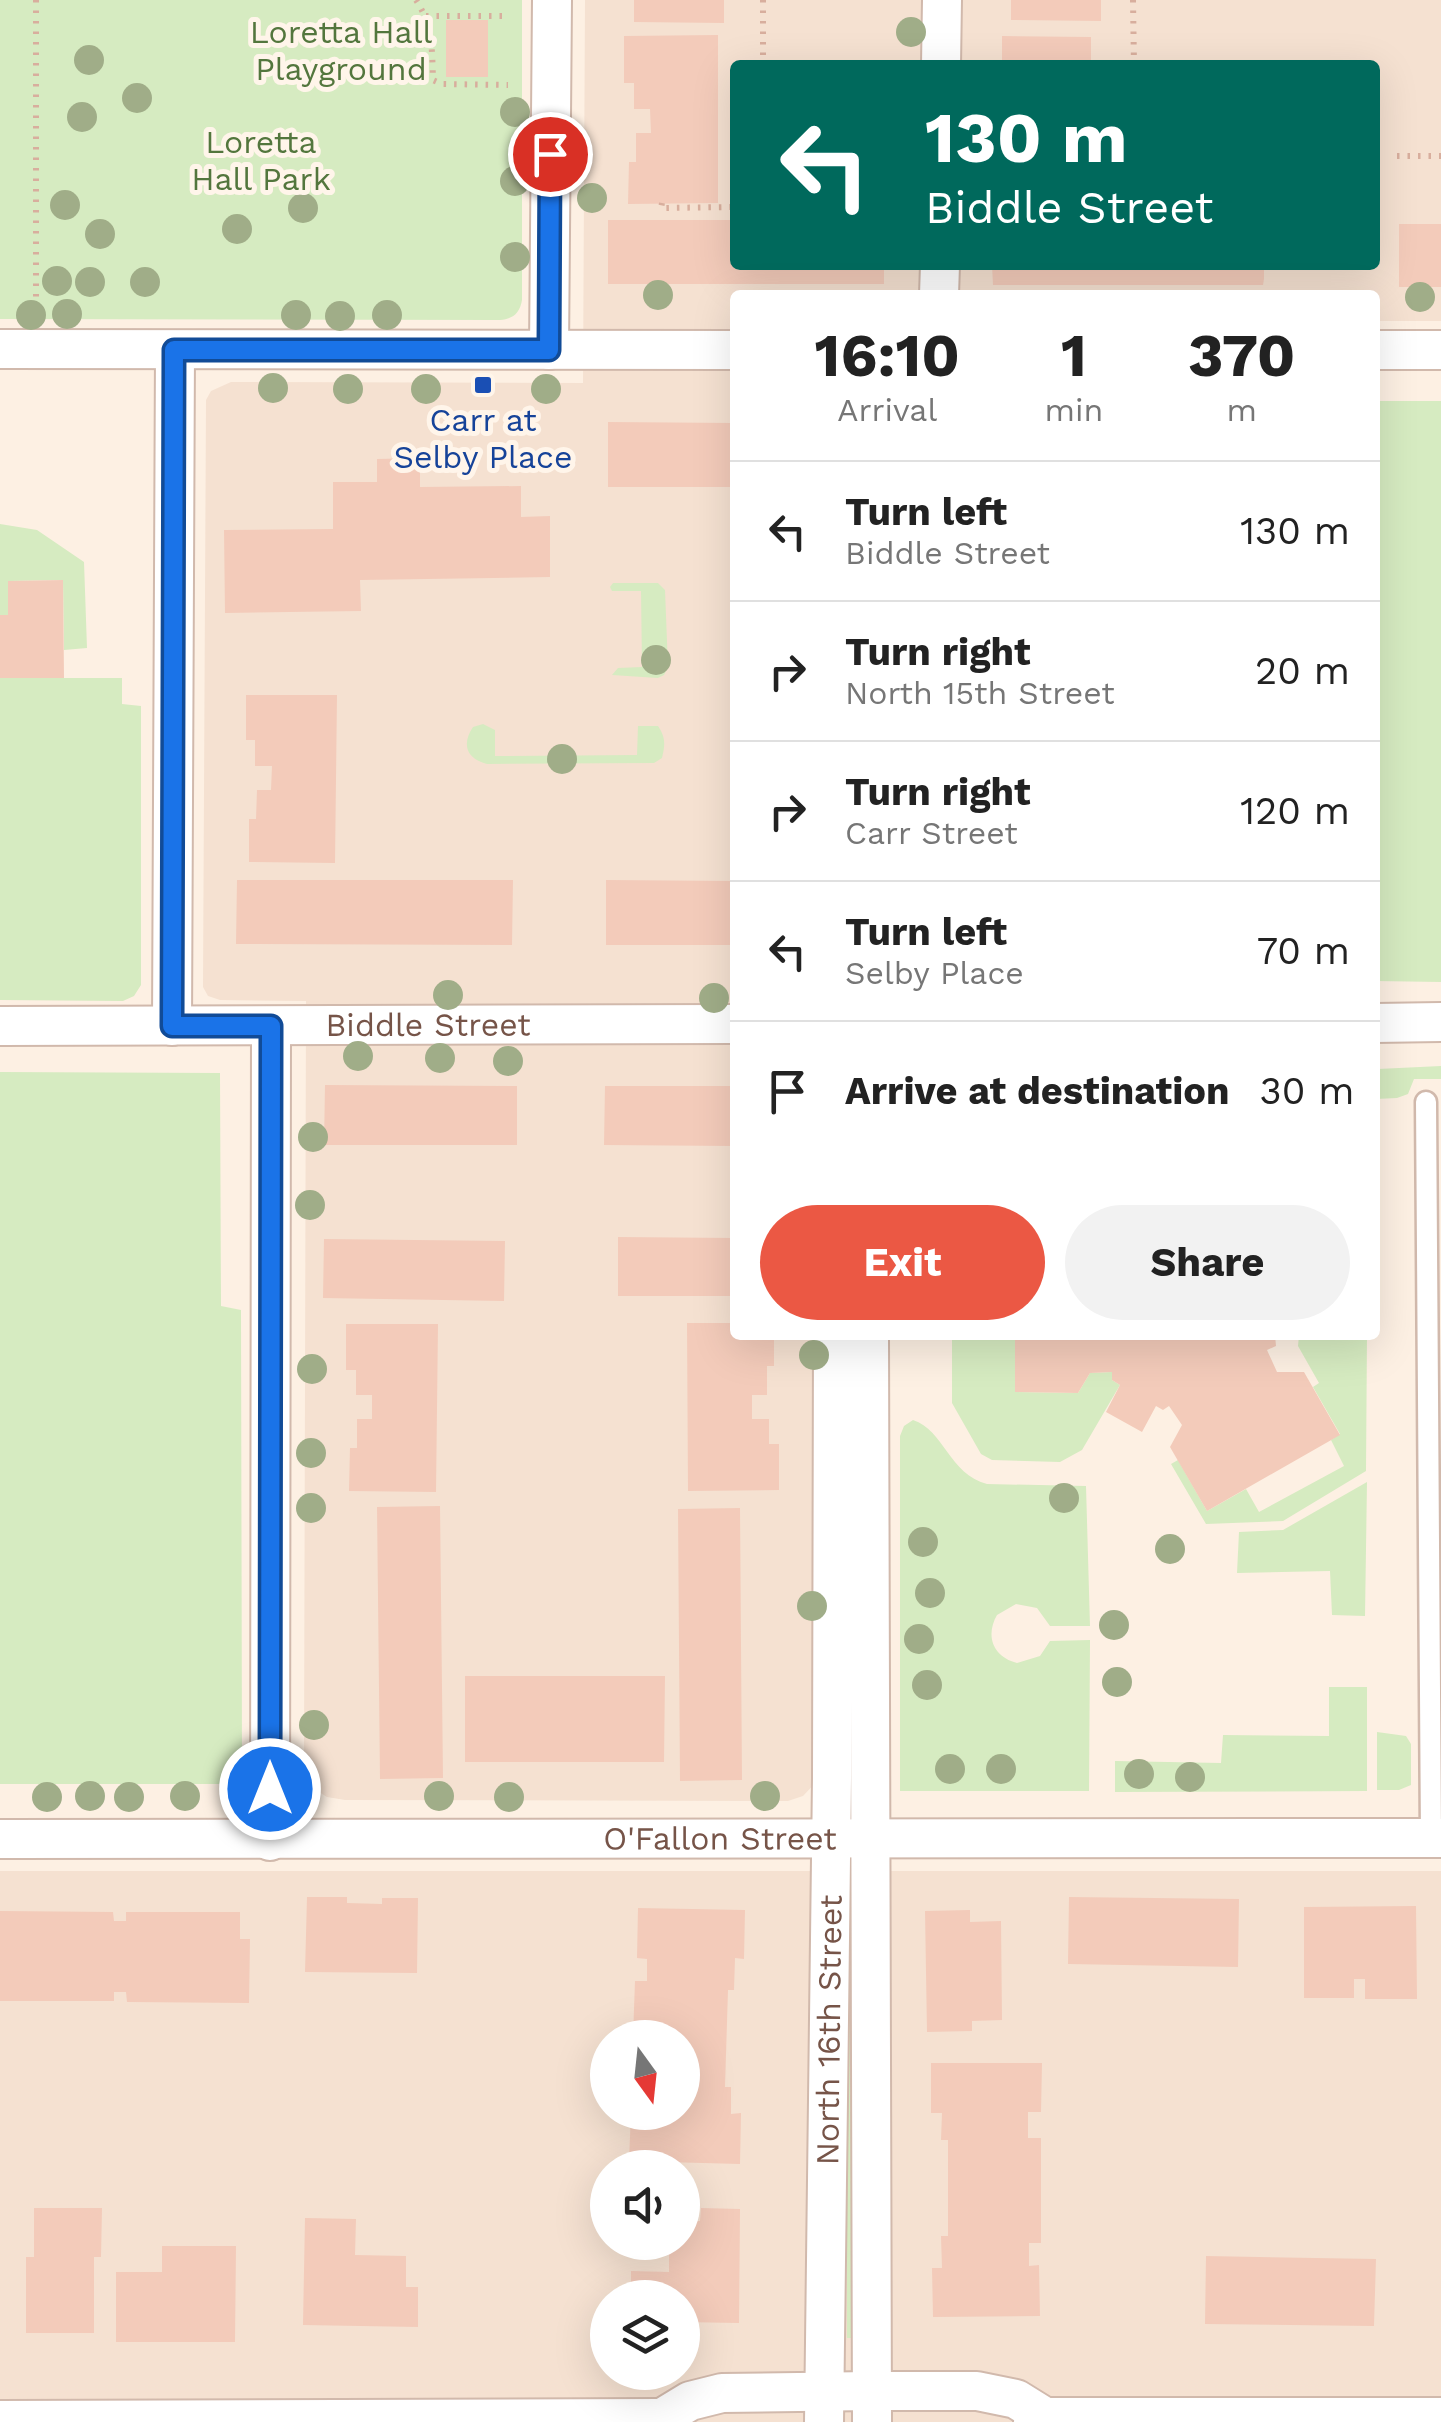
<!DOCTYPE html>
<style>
:root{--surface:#fff;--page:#f2f2f2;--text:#222;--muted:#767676;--line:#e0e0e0;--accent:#eb5844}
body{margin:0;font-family:"Work Sans",sans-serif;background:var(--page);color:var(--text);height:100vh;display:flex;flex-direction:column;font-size:38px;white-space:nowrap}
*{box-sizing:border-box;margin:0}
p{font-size:32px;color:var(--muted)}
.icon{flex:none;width:55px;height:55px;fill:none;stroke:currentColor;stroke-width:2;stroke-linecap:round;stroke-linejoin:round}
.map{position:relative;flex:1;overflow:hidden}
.sheet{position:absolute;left:730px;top:290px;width:650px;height:1050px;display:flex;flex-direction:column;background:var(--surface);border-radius:10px;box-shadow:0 10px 40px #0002}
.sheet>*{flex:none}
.hud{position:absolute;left:730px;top:60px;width:650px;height:210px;border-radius:10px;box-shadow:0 10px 40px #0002;background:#00695c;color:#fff;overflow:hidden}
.needle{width:65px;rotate:165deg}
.fabs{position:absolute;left:590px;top:2020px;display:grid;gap:20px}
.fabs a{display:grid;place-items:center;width:110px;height:110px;border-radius:50%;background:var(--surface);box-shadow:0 10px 40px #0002;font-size:50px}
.pin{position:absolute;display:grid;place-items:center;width:85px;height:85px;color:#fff;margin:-42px;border:5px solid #fff;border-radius:50%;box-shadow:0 2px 10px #0007}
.me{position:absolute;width:110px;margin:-55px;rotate:0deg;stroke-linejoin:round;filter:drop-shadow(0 0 8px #0008)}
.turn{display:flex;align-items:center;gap:35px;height:210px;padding:0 30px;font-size:45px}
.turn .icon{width:130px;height:130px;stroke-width:2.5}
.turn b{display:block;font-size:70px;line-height:85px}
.eta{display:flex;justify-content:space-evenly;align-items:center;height:170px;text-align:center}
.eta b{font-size:60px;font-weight:700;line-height:70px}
.primary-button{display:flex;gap:20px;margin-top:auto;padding:20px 30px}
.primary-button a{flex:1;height:115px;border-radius:60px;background:var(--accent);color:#fff;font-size:40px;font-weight:700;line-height:115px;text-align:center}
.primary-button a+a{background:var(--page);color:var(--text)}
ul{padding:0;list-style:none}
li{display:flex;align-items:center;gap:30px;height:140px;padding:0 30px;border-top:2px solid var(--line)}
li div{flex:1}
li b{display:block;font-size:38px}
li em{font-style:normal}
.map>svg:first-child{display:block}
</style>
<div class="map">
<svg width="1441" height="2422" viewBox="0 0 1441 2422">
<rect width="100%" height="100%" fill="#fdf0e3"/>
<path fill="#f5e1d1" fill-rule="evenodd" d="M585 0H1441V321H1375V295H735V1335H822L820 1778 803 1796 788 1801 345 1800 327 1797 316 1790 307 1779 304 1763 306 1001 220 1000 208 996 203 987 206 400 211 391 231 382 583 383ZM735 65H1375V265H735Z
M0 1871H1441V2422H0ZM608 2038H682V2112H608ZM608 2168H682V2242H608ZM608 2298H682V2372H608Z"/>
<path fill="#d6ebc1" d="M0 0H522V300C520 313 513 319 500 320L0 319Z
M1375 401H1441V982L1375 981Z
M0 524 37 530 84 562 87 648 64 650 63 580 9 581 8 615H0Z
M613 583H658L665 590 668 667 664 675 658 678 612 675 618 668 642 667 641 591H612L610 587Z
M122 678V704L141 706V985L134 996 123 1001 0 1000V678Z
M483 724 495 730V756L637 755 638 726H658C666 738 665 745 662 758L654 763 487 764C467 759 461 745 473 727Z
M1441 1066V1079H1414L1408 1094 1397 1098 1376 1099 1378 1069Z
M0 1072 220 1073 221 1306 241 1310 242 1773H230L220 1784H0Z
M952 1335H1015V1392L1078 1393 1090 1373 1112 1372V1380L1120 1385 1082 1450 1060 1462 992 1460 981 1454 952 1403Z
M1299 1335H1367L1366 1471 1283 1521 1206 1524 1171 1464 1178 1460 1207 1511 1246 1489 1259 1512 1344 1466 1331 1440 1340 1434 1313 1387 1319 1383 1298 1346Z
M913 1420C944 1430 949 1474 987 1484L1086 1486 1090 1626H1050L1037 1608 1016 1604 997 1615C985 1636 993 1657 1017 1663L1040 1656 1050 1641 1090 1640 1089 1791H900V1436L904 1426Z
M1367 1482 1365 1616 1332 1615 1330 1571 1237 1573 1239 1532 1283 1530Z
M1329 1687H1367V1791L1115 1792V1761L1221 1763 1223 1735 1329 1736Z
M1377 1732 1406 1736 1411 1744V1785L1399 1790H1377Z
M847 1961H860V2338H847Z"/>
<path fill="#f3cbba" d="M634 0H724V23L634 22Z
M1011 0H1101V21L1011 20Z
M446 20H488V77H446Z
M718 35V203L628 204 629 162H636V133H651L650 109H634V83H624V36Z
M1002 36 1091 37V65H1002Z
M608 220H735V265H884V284H608Z
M1399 224H1441V287H1399Z
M992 265H1264V279L1263 285H993Z
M608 422 735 423V487H608Z
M420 458V487L521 486V517L550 516V577L360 580 361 611 225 613 224 530 333 529V482H377V459Z
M63 580 64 678H0V615H8V581Z
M246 695H337L335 863 249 862V819H256L257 790H271L272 766H255V740H246Z
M237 880H513L512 945 236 944Z
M606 880 735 881V945H606Z
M325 1085 517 1086V1145H324Z
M605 1086H735V1146L604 1145Z
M618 1237 735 1238V1296H618Z
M324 1239 505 1241 504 1301 323 1298Z
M687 1323H735V1335H774V1366H767V1395H752V1419H769V1444H779V1490L688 1491Z
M346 1324H438L436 1492 349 1491 350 1448H357V1419H372V1395H356V1370H346Z
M1015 1335H1275L1276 1346 1267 1350 1277 1372H1304L1340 1435 1207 1511 1170 1447 1182 1425 1169 1406 1163 1410 1156 1406 1142 1432 1106 1412 1120 1385 1112 1380V1372L1090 1373 1078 1393 1015 1392Z
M440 1506 443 1778 380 1779 377 1507Z
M740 1508 742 1780 680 1781 678 1509Z
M465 1676H665L664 1762H465Z
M307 1897H347V1903L382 1904V1898H418L417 1973 305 1972Z
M1069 1897 1239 1899 1238 1967 1068 1964Z
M1416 1906 1417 1999H1365V1979H1354V1998H1304V1907Z
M638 1908 745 1910 744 1959 735 1958 734 1990H728L725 2087H731V2114L741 2113 740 2164 629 2161 631 2112H682V2038H633L635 1981H647V1959L637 1958Z
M970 1910V1922L1001 1921 1002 2020 972 2021V2031L927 2032 925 1911Z
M0 1911 113 1912 114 1921H126V1912H240V1939H250L249 2003 127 2002 126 1992H114V2001H0Z
M931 2063H1042L1041 2112H1028V2138H1041V2243H1029V2266L1039 2265 1040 2316 933 2317 932 2268H942L941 2236H948V2140H941L942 2113H931Z
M34 2208H102L101 2257H94V2333H26V2257H34Z
M701 2208 740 2209 739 2323 682 2322V2298H631V2271L669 2272V2242H682V2221H700Z
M305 2218 356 2219 355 2255 406 2256V2287H418V2327L303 2325Z
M162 2246H236L235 2342H116V2272H162Z
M1206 2256 1376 2259 1374 2326 1205 2324Z"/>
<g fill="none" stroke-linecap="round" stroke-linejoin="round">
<g stroke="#d1b9ac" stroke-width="25">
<path id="service" d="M1426 1102 1431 1838"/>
</g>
<g stroke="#d1b9ac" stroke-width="42">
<g id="minor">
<path d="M941 65 942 0"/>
<path d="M939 295 940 265"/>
<path d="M0 349 735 350"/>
<path d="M549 350 552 0"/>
<path d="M1375 350H1441"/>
<path d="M1375 1023 1441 1022"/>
<path id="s1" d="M0 1026 735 1024"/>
<path d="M172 1026 175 350"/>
<path d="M869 1335 872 2422"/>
<path id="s2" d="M0 1839 1441 1838"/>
<path d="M270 1841 271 1026"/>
<path d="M662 2418 690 2401 722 2393 872 2391H977L1016 2399 1045 2417"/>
<path d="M0 2420 662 2418 670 2422"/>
<path id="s3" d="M824 2422 832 1778 833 1335"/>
<path d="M1033 2422 1045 2417H1441"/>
</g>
</g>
<path stroke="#d8ae9d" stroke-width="6" stroke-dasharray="2.5 8" stroke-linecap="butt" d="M36 0V306
M416 0C433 26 432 50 433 80L442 84 508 85
M763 0V65
M1133 0 1134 65
M426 16H507
M1397 156H1441
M662 203 661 208 735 207"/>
<use href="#service" stroke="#fff" stroke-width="20"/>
<use href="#minor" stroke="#fff" stroke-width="38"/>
</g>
<g fill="#a0ad88">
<circle cx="911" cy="32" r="15"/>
<circle cx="89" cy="60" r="15"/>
<circle cx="137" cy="98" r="15"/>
<circle cx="515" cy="112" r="15"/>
<circle cx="82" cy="117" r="15"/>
<circle cx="515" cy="181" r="15"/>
<circle cx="592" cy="198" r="15"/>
<circle cx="65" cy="205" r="15"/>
<circle cx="303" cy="208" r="15"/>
<circle cx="237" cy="229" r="15"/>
<circle cx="100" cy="234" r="15"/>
<circle cx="515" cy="257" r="15"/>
<circle cx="57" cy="281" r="15"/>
<circle cx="90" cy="282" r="15"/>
<circle cx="145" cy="282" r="15"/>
<circle cx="658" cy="295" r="15"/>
<circle cx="1420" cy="297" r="15"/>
<circle cx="67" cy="314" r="15"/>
<circle cx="31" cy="315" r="15"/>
<circle cx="296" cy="315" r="15"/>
<circle cx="387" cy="315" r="15"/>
<circle cx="340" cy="316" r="15"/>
<circle cx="273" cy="388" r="15"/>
<circle cx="348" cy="389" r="15"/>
<circle cx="426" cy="389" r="15"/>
<circle cx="546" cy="389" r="15"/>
<circle cx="656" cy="660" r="15"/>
<circle cx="562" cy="759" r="15"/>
<circle cx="448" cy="995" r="15"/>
<circle cx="714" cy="998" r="15"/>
<circle cx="358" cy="1056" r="15"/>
<circle cx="440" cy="1058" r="15"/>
<circle cx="508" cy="1061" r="15"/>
<circle cx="313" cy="1137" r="15"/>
<circle cx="310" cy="1205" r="15"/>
<circle cx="814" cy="1355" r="15"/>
<circle cx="312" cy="1369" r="15"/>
<circle cx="311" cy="1453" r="15"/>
<circle cx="1064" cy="1498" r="15"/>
<circle cx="311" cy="1508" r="15"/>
<circle cx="923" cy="1542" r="15"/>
<circle cx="1170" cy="1549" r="15"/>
<circle cx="930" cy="1593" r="15"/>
<circle cx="812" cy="1606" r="15"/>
<circle cx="1114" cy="1625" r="15"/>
<circle cx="919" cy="1639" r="15"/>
<circle cx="1117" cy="1682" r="15"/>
<circle cx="927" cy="1685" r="15"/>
<circle cx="314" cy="1725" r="15"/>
<circle cx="950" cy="1769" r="15"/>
<circle cx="1001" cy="1769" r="15"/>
<circle cx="1139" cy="1774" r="15"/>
<circle cx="1190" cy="1777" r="15"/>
<circle cx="90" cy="1796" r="15"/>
<circle cx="185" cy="1796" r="15"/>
<circle cx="439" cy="1796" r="15"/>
<circle cx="765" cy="1796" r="15"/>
<circle cx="47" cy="1797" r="15"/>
<circle cx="129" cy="1797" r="15"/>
<circle cx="509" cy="1797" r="15"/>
</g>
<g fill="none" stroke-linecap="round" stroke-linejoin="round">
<g stroke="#114b97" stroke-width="25">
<path id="route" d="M270 1789 271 1026H172L174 350H549L550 154"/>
</g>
<use href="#route" stroke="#1a73e8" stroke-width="18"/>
</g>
<rect fill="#1a4fb4" stroke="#fff5ea" stroke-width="4" x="473" y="375" width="20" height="20" rx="5"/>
<g text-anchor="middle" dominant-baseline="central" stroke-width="10" stroke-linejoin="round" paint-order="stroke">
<g font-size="32" fill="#53763d" stroke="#fff5ea">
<text x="341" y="32">Loretta Hall<tspan x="341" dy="37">Playground</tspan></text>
<text x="261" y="142">Loretta<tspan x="261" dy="37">Hall Park</tspan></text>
</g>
<g font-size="32" fill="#164399" stroke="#fff5ea">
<text x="483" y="420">Carr at<tspan x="483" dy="37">Selby Place</tspan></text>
</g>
<g font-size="32" fill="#765448" stroke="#fff5ea">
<text stroke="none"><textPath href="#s1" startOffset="428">Biddle Street</textPath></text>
<text stroke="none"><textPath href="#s2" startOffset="720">O'Fallon Street</textPath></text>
<text stroke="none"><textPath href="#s3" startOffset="392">North 16th Street</textPath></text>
</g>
</g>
</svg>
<div class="fabs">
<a><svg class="needle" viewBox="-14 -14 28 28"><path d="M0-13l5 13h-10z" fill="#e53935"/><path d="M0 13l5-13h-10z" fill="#767676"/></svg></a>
<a><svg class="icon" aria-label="sound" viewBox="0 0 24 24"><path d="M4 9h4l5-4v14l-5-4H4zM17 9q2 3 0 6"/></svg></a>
<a><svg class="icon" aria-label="layers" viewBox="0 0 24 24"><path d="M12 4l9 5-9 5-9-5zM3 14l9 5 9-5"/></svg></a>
</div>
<div class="pin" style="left:550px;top:154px;background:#d93025"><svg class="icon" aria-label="arrive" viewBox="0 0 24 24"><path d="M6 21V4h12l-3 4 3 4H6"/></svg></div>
<svg class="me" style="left:270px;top:1789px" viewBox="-20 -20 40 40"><circle r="17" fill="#1a73e8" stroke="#fff" stroke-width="3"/><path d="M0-11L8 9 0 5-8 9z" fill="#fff"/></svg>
<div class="hud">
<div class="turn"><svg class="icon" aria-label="left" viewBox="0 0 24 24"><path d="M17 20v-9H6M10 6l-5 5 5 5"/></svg><div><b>130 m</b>Biddle Street</div></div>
</div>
<section class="sheet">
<div class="eta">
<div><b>16:10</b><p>Arrival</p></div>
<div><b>1</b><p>min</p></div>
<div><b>370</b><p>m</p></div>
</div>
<ul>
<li><svg class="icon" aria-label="left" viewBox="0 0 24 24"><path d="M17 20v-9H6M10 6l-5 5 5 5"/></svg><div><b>Turn left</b><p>Biddle Street</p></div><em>130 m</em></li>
<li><svg class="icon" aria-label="right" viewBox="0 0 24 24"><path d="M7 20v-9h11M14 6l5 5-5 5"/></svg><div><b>Turn right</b><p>North 15th Street</p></div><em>20 m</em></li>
<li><svg class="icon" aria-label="right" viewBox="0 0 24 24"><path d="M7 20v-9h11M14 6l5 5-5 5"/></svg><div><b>Turn right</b><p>Carr Street</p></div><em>120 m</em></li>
<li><svg class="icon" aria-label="left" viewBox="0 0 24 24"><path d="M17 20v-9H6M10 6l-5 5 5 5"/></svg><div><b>Turn left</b><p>Selby Place</p></div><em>70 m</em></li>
<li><svg class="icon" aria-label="arrive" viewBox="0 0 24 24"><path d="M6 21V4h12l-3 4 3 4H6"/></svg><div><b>Arrive at destination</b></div><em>30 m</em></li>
</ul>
<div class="primary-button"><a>Exit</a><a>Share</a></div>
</section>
</div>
